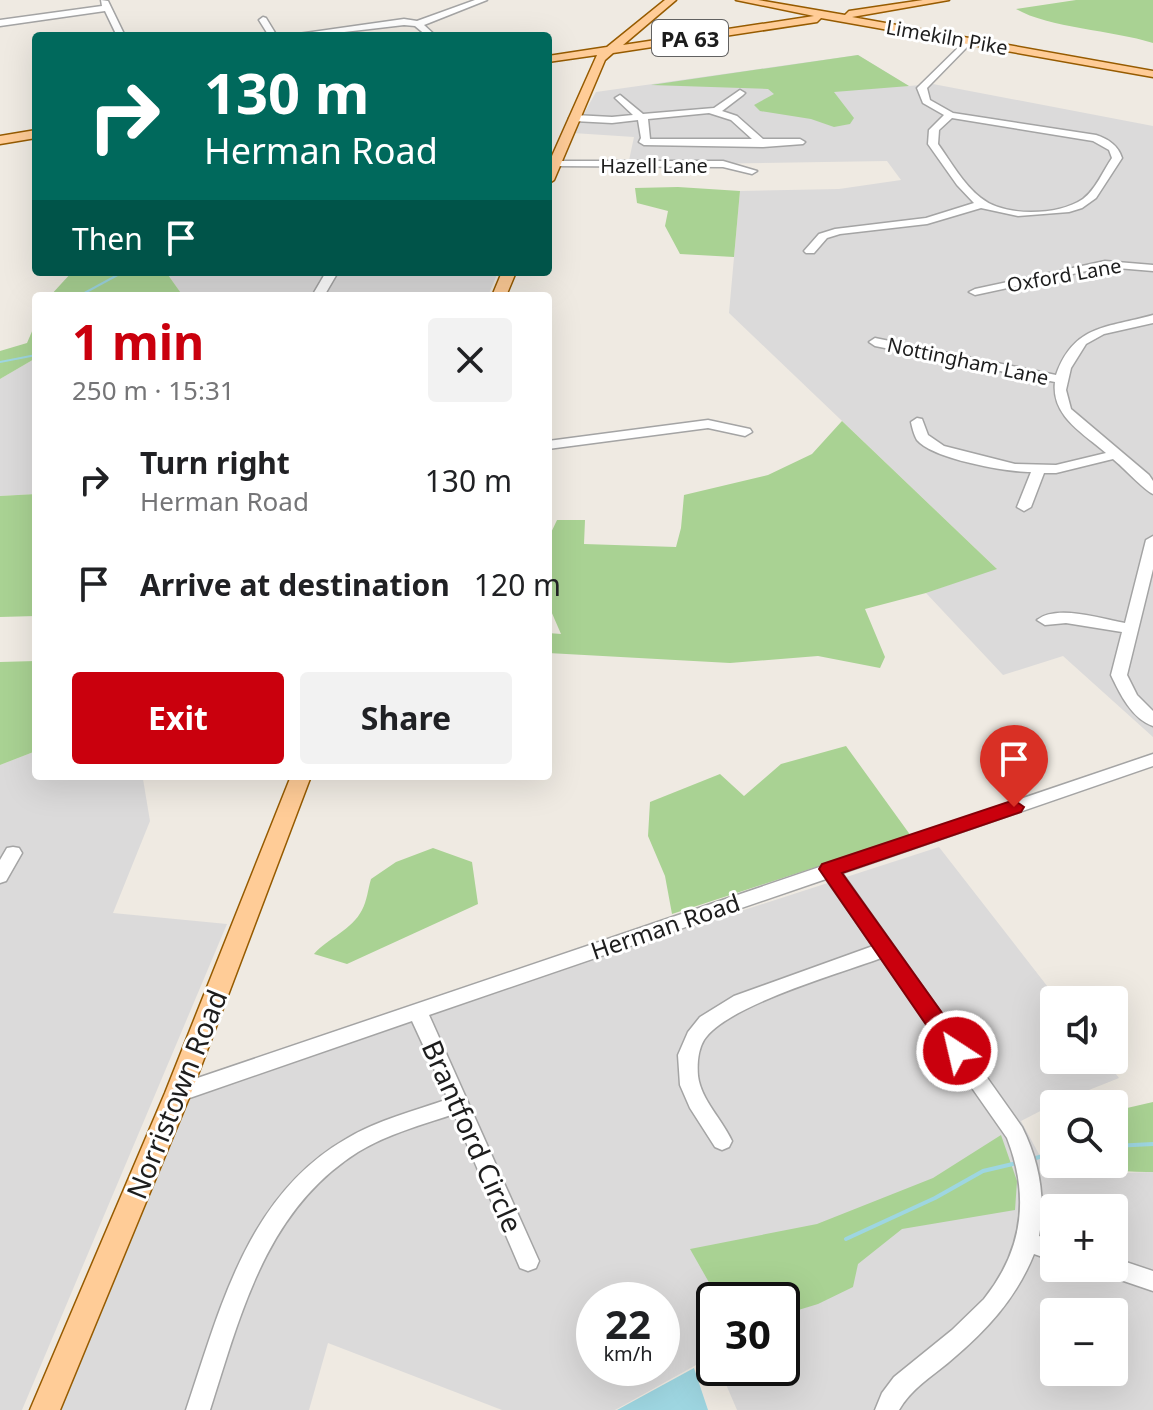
<!DOCTYPE html>
<meta charset="utf-8">
<style>
:root{--surface:#fff;--page:#f2f2f2;--text:#202124;--muted:#757577;--accent:#ca000d}
body{margin:0;font-family:"Noto Sans",sans-serif;background:var(--page);color:var(--text);height:100vh;display:flex;flex-direction:column;font-size:30px;white-space:nowrap}
*{box-sizing:border-box;margin:0}
p{font-size:26px;color:var(--muted)}
.icon{flex:none;width:44px;height:44px;fill:none;stroke:currentColor;stroke-width:2;stroke-linecap:round;stroke-linejoin:round}
.map{position:relative;flex:1;overflow:hidden}
.sheet{position:absolute;left:32px;top:292px;width:520px;height:488px;display:flex;flex-direction:column;background:var(--surface);border-radius:8px;box-shadow:0 8px 32px #0002}
.sheet>*{flex:none}
.banner{position:absolute;left:32px;top:32px;width:520px;height:244px;border-radius:8px;box-shadow:0 8px 32px #0002;background:#00695c;color:#fff;overflow:hidden}
.buttons{position:absolute;left:1040px;top:986px;display:grid;gap:16px}
.buttons a{display:grid;place-items:center;width:88px;height:88px;border-radius:8px;background:var(--surface);box-shadow:0 8px 32px #0002;font-size:40px}
.speed{position:absolute;left:576px;top:1282px;display:flex;gap:16px;font-size:40px;font-weight:700;text-align:center}
.speed>*{display:grid;place-content:center;width:104px;height:104px;border-radius:50%;background:var(--surface);box-shadow:0 8px 32px #0002;line-height:1}
.speed small{font-size:20px;font-weight:400}
.speed .limit{border:4px solid #111;border-radius:12px;background:#fff;color:#111}
.pin{position:absolute;display:grid;place-items:center;width:68px;height:68px;color:#fff;margin:-82px -34px;border-radius:50% 50% 50% 0;rotate:-45deg;box-shadow:0 0 8px #0007}
.pin .icon{rotate:45deg}
.me{position:absolute;width:88px;margin:-44px;rotate:325deg;stroke-linejoin:round;filter:drop-shadow(0 0 6px #0008)}
.turn{display:flex;align-items:center;gap:28px;height:168px;padding:0 40px;font-size:36px}
.turn .icon{width:104px;height:104px;stroke-width:2.5}
.turn b{display:block;font-size:56px;line-height:68px}
.then{display:flex;align-items:center;height:76px;padding:0 40px;background:#0003;gap:16px;font-size:30px}
.round{display:grid;place-items:center;flex:none;width:84px;height:84px;border-radius:8px;background:var(--page)}
.head{display:flex;align-items:center;justify-content:space-between;height:136px;padding:0 40px}
h1{font-size:48px;font-weight:700;line-height:60px;color:var(--accent)}
.primary-button{display:flex;gap:16px;margin-top:auto;padding:16px 40px}
.primary-button a{flex:1;height:92px;border-radius:8px;background:var(--accent);color:#fff;font-size:32px;font-weight:700;line-height:92px;text-align:center}
.primary-button a+a{background:var(--page);color:var(--text)}
ul{padding:0;list-style:none}
li{display:flex;align-items:center;gap:24px;height:104px;padding:0 40px}
li div{flex:1}
li b{display:block;font-size:30px}
li em{font-style:normal}
.map>svg:first-child{display:block}
</style>
<div class="map">
<svg width="1153" height="1410" viewBox="0 0 1153 1410">
<rect width="100%" height="100%" fill="#efeae2"/>
<path fill="#dbdada" fill-rule="evenodd" d="M858 55 909 86 933 84 1153 126V737L1063 656 1003 675 926 593 996 568 729 313 740 191 839 189 901 180 887 161 628 165 634 137 573 133 596 92Z
M166 272H498L488 296H183Z
M36 358V494L0 496V379Z
M36 751V776H141L143 779 150 821 113 913 227 924 22 1410H0V765Z
M939 847 1058 1000H1054V1060H1105L1119 1078 1054 1104 1021 1121 1047 1169 1093 1165 1121 1173 1153 1172V1410H737L719 1368H782V1300H714V1355L615 1410H502L328 1343 309 1410H51L178 1093ZM1054 1208H1114V1268H1054ZM594 1300H662V1368H594ZM1054 1312H1114V1372H1054Z"/>
<path fill="#a9d293" d="M1076 0H1153V43C1112 30 1049 28 1016 9Z
M858 55 909 86 834 92 854 118 850 124 834 127 811 119 760 111 754 105 774 94 768 89 651 85Z
M678 187 740 191 734 257 680 254 665 226 668 211 637 203 635 188Z
M72 272H166L183 296H50Z
M36 322V358L0 379V351L27 343Z
M842 421 997 569 926 593 865 609 885 657 880 668 818 656 730 663 548 653V633L561 634 548 604V539L557 520H585L584 544 676 547 681 528 684 495 768 475 812 454Z
M36 494V616L0 617V496Z
M36 661V751L0 765V662Z
M846 746 911 836 672 914 665 876 648 836 650 802 720 774 744 796 781 764Z
M433 848 472 862 478 904 347 964 314 954C328 938 352 930 362 910 367 901 368 889 371 879L396 862Z
M1153 1102V1172C1123 1173 1095 1167 1066 1164H1114V1111Z
M1001 1135 1017 1181 1015 1210 902 1229 858 1264 853 1287 818 1304 782 1315V1300H719L690 1249 817 1224 933 1178Z"/>
<path fill="#9ed6e1" d="M694 1368 708 1410H617Z"/>
<g fill="none" stroke-linecap="round" stroke-linejoin="round">
<path stroke="#9ed6e1" stroke-width="2" d="M79 296 123 272
M0 362 36 355"/>
<path stroke="#9ed6e1" stroke-width="4" d="M1114 1146 1153 1144
M1032 1159 1054 1153
M846 1239 935 1198 983 1171 1017 1163"/>
<g stroke="#a4a4a4" stroke-width="3">
<path id="minor" d="M101 0 108 1 125 36H117L105 11 0 26V20L102 6Z
M475 0H487L424 25 436 36H427L415 26 404 25 310 36H284L404 19 417 21Z
M263 17 266 18 277 36H269L259 20Z
M968 38 972 41 971 43 927 88 930 100 953 113 1096 135C1108 139 1118 145 1122 158L1096 198 1082 208 1069 212 1018 216 981 208 927 224 840 234 827 238 814 253H806L804 251 819 234 835 229 926 218 974 203 957 185 928 144 929 130 944 115 923 103 917 88ZM952 118 1093 141 1109 150 1112 158C1103 171 1096 189 1083 199 1058 216 1004 217 981 198 963 184 951 162 938 144L939 130Z
M740 90 745 93 743 95 722 111 737 116 763 139H800L805 142 803 144 763 147 644 145 639 142 641 138 638 120 612 123 574 121 569 118 574 115 612 117 633 115 615 98 620 95 643 114 714 108ZM709 113 731 120 752 139H650L648 119Z
M555 161H723L757 171 752 174 723 167 551 166V162Z
M1105 261 1153 265V271L1105 267 975 295 969 292 975 289Z
M326 272H338L324 296H312Z
M1153 315V323L1104 334 1086 344 1071 368 1066 390 1071 409 1149 475 1153 481V494C1144 490 1123 467 1113 459L1056 473H1044L1031 507 1024 511 1017 507 1031 472C1006 472 933 459 917 440 914 435 912 427 911 422L917 418 922 419 928 435 944 446 1015 464 1056 465 1106 453C1083 433 1051 416 1055 382L875 346 869 342 875 338 1056 375C1074 324 1108 328 1153 315Z
M708 420 750 429 752 432 745 436 708 428 548 449V441Z
M1153 536V569L1127 675 1137 695 1153 711V726C1132 719 1120 694 1111 675L1122 632 1066 623 1045 625 1037 620C1057 604 1101 619 1125 623L1146 540Z
M1153 754V766L842 873 1022 1127C1039 1161 1046 1198 1039 1236L1054 1241V1261L1034 1254C1016 1299 986 1331 949 1362 931 1377 911 1389 899 1410H875L882 1393 894 1377 952 1330 984 1299C1023 1250 1030 1197 1007 1138L881 958C839 974 727 1005 704 1040 698 1050 697 1064 698 1076 701 1100 722 1119 732 1141L729 1147 722 1150 715 1147 690 1108 680 1085 678 1055 688 1032 700 1017 734 996 873 946 826 879 429 1015 539 1261 536 1268 528 1271 520 1268 454 1114C422 1125 387 1134 358 1152 266 1210 241 1313 210 1410H186C220 1309 247 1196 346 1139 377 1120 414 1111 448 1099L412 1021 178 1102 171 1099 168 1093 171 1087Z
M13 847 19 848 22 853 6 881 0 883V860L7 848Z
M1114 1258 1153 1271V1291L1106 1275 1103 1268H1114Z"/>
</g>
<g stroke="#965b00" stroke-width="3">
<path id="major" d="M665 0H676L623 45 814 16 736 0H758L845 15 849 11 923 0H949L852 17 1153 71V77L821 18 817 22 613 53 605 60 554 180 548 184V165L597 55 548 62V56L607 47Z
M36 130V138L0 144V136Z
M502 272H516L506 296H492Z
M291 776H311L191 1093 60 1410H30L165 1093Z"/>
</g>
<use href="#minor" fill="#fff" fill-rule="evenodd"/>
<use href="#major" fill="#ffcc97" fill-rule="evenodd"/>
</g>
<path fill="#ca000d" stroke="#830008" stroke-width="2" d="M1014 800 1024 807 1021 812 842 873 965 1045 968 1051 965 1058 957 1061 949 1058 819 869 822 864Z"/>
<g text-anchor="middle" dominant-baseline="central" stroke-width="6" stroke-linejoin="round" paint-order="stroke">
<g font-size="20" fill="#1d1d1d" stroke="#fff">
<text transform="translate(947 37) rotate(10)">Limekiln Pike</text>
<text x="654" y="165">Hazell Lane</text>
<text transform="translate(1064 275) rotate(-10)">Oxford Lane</text>
<text transform="translate(968 361) rotate(12)">Nottingham Lane</text>
</g>
<rect fill="#fff" stroke="#616161" stroke-width="2" x="652" y="20" width="76" height="36" rx="6"/>
<g font-size="22" font-weight="bold" fill="#1d1d1d">
<text x="690" y="38">PA 63</text>
</g>
<g font-size="24" fill="#1d1d1d" stroke="#fff">
<text transform="translate(665 926) rotate(-19)">Herman Road</text>
</g>
<g font-size="28" fill="#1d1d1d" stroke="#fff">
<text transform="translate(176 1094) rotate(-68)">Norristown Road</text>
<text transform="translate(473 1136) rotate(66)">Brantford Circle</text>
</g>
</g>
</svg>
<div class="buttons">
<a><svg class="icon" aria-label="sound" viewBox="0 0 24 24"><path d="M4 9h4l5-4v14l-5-4H4zM17 9q2 3 0 6"/></svg></a>
<a><svg class="icon" aria-label="search" viewBox="0 0 24 24"><circle cx="10" cy="10" r="6"/><path d="M15 15l6 6"/></svg></a>
<a>+</a>
<a>−</a>
</div>
<div class="speed"><div>22<small>km/h</small></div><div class="limit">30</div></div>
<div class="pin" style="left:1014px;top:807px;background:#d93025"><svg class="icon" aria-label="arrive" viewBox="0 0 24 24"><path d="M6 21V4h12l-3 4 3 4H6"/></svg></div>
<svg class="me" style="left:957px;top:1051px" viewBox="-20 -20 40 40"><circle r="17" fill="#ca000d" stroke="#fff" stroke-width="3"/><path d="M0-11L8 9 0 5-8 9z" fill="#fff"/></svg>
<div class="banner">
<div class="turn"><svg class="icon" aria-label="right" viewBox="0 0 24 24"><path d="M7 20v-9h11M14 6l5 5-5 5"/></svg><div><b>130 m</b>Herman Road</div></div>
<div class="then">Then<svg class="icon" aria-label="arrive" viewBox="0 0 24 24"><path d="M6 21V4h12l-3 4 3 4H6"/></svg></div>
</div>
<section class="sheet">
<div class="head"><div><h1>1 min</h1><p>250 m · 15:31</p></div><a class="round"><svg class="icon" aria-label="close" viewBox="0 0 24 24"><path d="M6 6l12 12M18 6L6 18"/></svg></a></div>
<ul>
<li><svg class="icon" aria-label="right" viewBox="0 0 24 24"><path d="M7 20v-9h11M14 6l5 5-5 5"/></svg><div><b>Turn right</b><p>Herman Road</p></div><em>130 m</em></li>
<li><svg class="icon" aria-label="arrive" viewBox="0 0 24 24"><path d="M6 21V4h12l-3 4 3 4H6"/></svg><div><b>Arrive at destination</b></div><em>120 m</em></li>
</ul>
<div class="primary-button"><a>Exit</a><a>Share</a></div>
</section>
</div>
